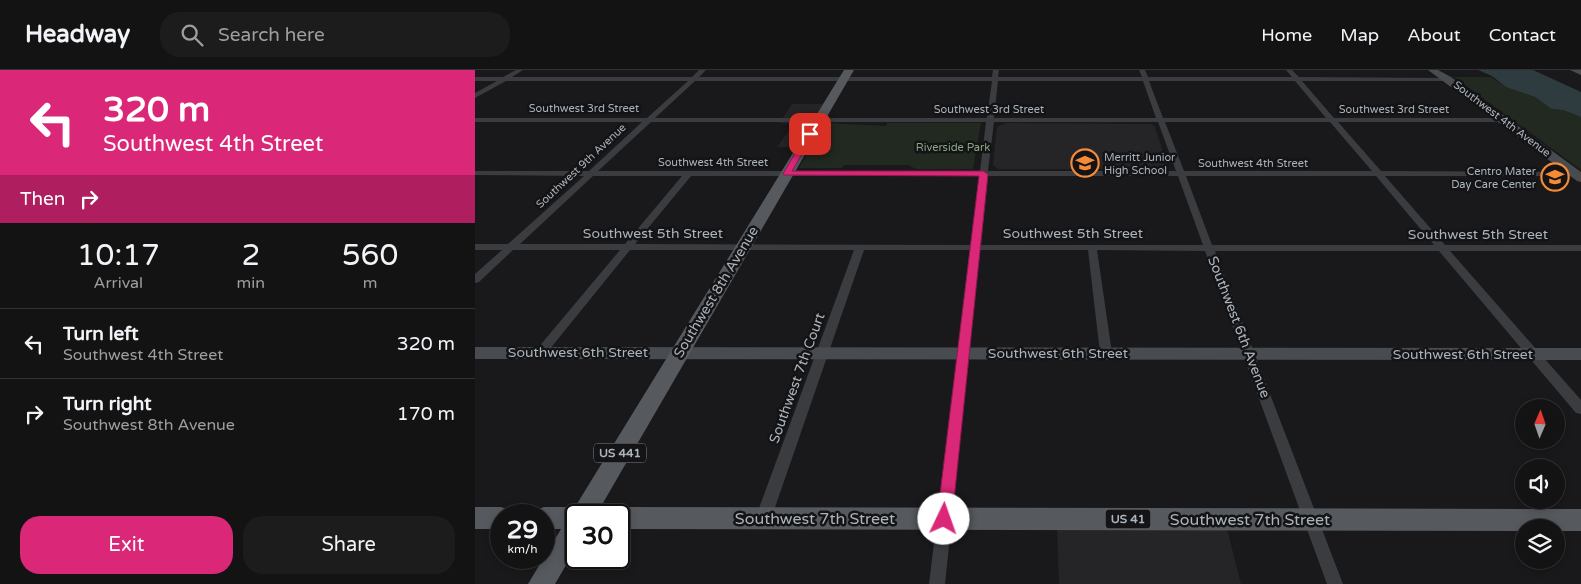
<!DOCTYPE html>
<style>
:root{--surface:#131314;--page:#1c1c1d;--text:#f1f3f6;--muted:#9d9ea0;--line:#323234;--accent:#db2777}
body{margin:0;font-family:"Varela Round",sans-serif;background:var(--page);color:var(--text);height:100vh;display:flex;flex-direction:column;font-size:19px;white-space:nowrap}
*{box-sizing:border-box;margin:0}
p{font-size:16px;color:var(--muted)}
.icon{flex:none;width:28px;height:28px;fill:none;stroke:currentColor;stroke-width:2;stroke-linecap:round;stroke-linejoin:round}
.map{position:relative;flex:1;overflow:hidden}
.side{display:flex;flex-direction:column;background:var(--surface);width:475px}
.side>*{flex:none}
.hud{background:#db2777;color:#fff;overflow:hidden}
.needle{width:32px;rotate:2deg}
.controls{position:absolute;left:1040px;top:329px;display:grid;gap:10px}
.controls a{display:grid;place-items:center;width:50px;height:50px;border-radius:50%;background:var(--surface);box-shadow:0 2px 8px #0003,0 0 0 1px var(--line);font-size:25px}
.speed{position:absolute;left:15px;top:434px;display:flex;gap:10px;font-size:25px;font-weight:700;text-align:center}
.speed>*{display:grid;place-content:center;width:65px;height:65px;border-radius:50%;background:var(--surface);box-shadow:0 2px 8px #0003,0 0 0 1px var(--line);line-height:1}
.speed small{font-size:12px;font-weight:400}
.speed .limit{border:2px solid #111;border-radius:8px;background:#fff;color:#111}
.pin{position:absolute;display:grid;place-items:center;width:42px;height:42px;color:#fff;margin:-21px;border-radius:10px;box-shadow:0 2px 8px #0006}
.me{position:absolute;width:55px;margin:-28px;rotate:3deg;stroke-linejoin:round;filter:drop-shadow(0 0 4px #0008)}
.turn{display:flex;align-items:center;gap:18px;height:105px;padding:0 20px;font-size:22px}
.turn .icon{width:65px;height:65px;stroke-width:2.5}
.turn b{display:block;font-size:35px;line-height:42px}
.then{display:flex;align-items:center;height:48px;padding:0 20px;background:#0003;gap:10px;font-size:19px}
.eta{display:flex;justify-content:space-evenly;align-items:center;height:85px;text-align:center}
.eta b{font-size:30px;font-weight:600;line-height:35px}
.button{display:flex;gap:10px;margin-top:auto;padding:10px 20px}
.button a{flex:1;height:58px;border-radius:20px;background:var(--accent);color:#fff;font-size:20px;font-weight:600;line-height:58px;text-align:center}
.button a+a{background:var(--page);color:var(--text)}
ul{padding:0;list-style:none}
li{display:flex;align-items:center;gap:15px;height:70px;padding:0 20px;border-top:1px solid var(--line)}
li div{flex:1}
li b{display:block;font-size:19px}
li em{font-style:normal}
header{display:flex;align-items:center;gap:30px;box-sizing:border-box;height:70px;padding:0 25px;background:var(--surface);border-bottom:1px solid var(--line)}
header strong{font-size:24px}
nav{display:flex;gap:28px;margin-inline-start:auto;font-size:18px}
.search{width:350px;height:45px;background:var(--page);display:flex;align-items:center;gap:12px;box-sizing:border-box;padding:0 18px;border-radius:20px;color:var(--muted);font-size:19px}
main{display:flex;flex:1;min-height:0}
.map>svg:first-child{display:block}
</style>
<header>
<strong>Headway</strong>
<div class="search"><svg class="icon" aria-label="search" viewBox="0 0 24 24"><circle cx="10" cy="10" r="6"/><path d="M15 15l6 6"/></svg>Search here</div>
<nav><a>Home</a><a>Map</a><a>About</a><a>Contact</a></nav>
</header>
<main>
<section class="side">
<div class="hud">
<div class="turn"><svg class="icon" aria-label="left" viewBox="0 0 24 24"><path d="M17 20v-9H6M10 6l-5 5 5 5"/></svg><div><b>320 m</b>Southwest 4th Street</div></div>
<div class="then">Then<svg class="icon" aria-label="right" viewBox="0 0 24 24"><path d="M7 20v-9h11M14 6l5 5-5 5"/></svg></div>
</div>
<div class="eta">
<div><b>10:17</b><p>Arrival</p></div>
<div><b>2</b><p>min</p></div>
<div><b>560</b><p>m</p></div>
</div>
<ul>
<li><svg class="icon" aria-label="left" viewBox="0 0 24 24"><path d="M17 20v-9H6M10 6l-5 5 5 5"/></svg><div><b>Turn left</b><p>Southwest 4th Street</p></div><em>320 m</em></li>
<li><svg class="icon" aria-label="right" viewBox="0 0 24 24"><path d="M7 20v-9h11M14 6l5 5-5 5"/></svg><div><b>Turn right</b><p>Southwest 8th Avenue</p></div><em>170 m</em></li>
</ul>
<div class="button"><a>Exit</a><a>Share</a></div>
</section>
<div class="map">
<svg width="1106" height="514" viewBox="0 0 1106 514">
<rect width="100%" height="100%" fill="#19191b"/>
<path fill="#252528" d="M317 34H348L320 77H302L319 54 304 53Z
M531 53 676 54 680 57 693 97 687 99H523L518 95 522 57Z
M582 458 752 459 766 514H584Z"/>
<path fill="#212920" d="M979 7H1016L1031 17 1060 27 1080 40H1088L1106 47V100Z
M350 53 411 56 412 53H506L498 99H441L433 95H369L367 98H324Z"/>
<path fill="#2e3c40" d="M1003 0H1058L1106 22V47L1088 40 1077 39 1060 27 1031 17 1017 6Z"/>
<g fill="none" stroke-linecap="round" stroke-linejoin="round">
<path fill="#3a3c40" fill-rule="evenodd" d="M41 0H48L37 7H217L224 0H231L224 7H517L518 0H524L523 7H667L664 0H670L673 7H817L811 0H817L824 7 975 8V10L973 11H827L859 48H1029L1033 50 1029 52H863L906 101 1106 102V106H910L970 175H1106V181H975L1106 330V344L1101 343 964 181H740L868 514H852L730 181 622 180 637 283 635 286H627L625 283 613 180H505L470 514H454L495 180H389L296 449 293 454 288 456 283 454 280 449 379 180H155L70 285H62L60 282 62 279 145 180H38L4 212 0 213V204L27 180H0V174H33L109 106 0 105V101H114L167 52H0V48H172L213 11H31L0 28V23L22 11H0V7H28ZM220 11H517L512 48H180ZM523 11H668L681 48H519ZM674 11H820L851 48H688ZM176 52H511L505 101H123ZM519 52H683L701 101H513ZM690 52H855L897 101H709ZM118 106H207L150 174H45ZM216 106H505L496 175 160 174ZM513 106H703L728 175H506ZM711 106H901L959 175H737Z"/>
<path fill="#484c50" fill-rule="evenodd" d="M953 0H963L976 7 1106 102V112L1102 111Z
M1095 0H1106V5Z
M0 277 1106 278V290L0 289Z"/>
<path fill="#565a5f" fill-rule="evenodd" d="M369 0H379L121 445H101V478L80 514H53L86 459H69V445H59L61 440 69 437H100Z
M0 437H26L34 440 36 445H26V459H0Z
M144 437 1106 439V461H1081V458H1049V461L144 459V445H134L136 440Z"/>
</g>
<path fill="#db2777" stroke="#8e194d" d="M335 62 339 64 317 101H508L513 104 477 449 475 454 469 456 464 454 462 449 504 106 309 105 308 104 331 64Z"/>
<defs>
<g id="school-ring" transform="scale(1.4375)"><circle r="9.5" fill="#141416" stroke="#f68b35" stroke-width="1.5"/><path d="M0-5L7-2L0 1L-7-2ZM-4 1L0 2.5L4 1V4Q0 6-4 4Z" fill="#f68b35"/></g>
</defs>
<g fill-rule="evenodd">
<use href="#school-ring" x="610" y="93"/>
<use href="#school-ring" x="1080" y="107"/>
</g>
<g text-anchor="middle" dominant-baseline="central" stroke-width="5" stroke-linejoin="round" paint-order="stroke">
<g font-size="11" fill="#abb3bb" stroke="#141416">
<text x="109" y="38">Southwest 3rd Street</text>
<text x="514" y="39">Southwest 3rd Street</text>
<text x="919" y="39">Southwest 3rd Street</text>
<text transform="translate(1027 49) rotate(37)">Southwest 4th Avenue</text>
<text x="238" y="92">Southwest 4th Street</text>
<text x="778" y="93">Southwest 4th Street</text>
<text transform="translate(106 96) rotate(-43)">Southwest 9th Avenue</text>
</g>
<g font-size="11" fill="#87a682" stroke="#141416">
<text x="478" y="77">Riverside Park</text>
</g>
<g font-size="11" fill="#abb3bb" stroke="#141416" text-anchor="start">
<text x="629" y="87">Merritt Junior<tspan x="629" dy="13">High School</tspan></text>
<text x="1061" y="101" text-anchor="end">Centro Mater<tspan x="1061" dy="13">Day Care Center</tspan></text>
</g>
<g fill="#141416" stroke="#7e838a" stroke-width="1">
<rect x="119" y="373.5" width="52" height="19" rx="4"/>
<rect x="630.5" y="439.5" width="45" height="19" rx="4"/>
</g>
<g font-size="12" font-weight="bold" fill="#abb3bb">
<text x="145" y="383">US 441</text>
<text x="653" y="449">US 41</text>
</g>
<g font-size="14" fill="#abb3bb" stroke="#141416">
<text x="178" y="163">Southwest 5th Street</text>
<text x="598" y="163">Southwest 5th Street</text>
<text x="1003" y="164">Southwest 5th Street</text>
<text transform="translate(241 222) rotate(-59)">Southwest 8th Avenue</text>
<text transform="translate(764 257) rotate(69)">Southwest 6th Avenue</text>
<text x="103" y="282">Southwest 6th Street</text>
<text x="583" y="283">Southwest 6th Street</text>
<text x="988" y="284">Southwest 6th Street</text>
<text transform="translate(322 308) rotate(-70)">Southwest 7th Court</text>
</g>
<g font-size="16" fill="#abb3bb" stroke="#141416">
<text x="340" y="449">Southwest 7th Street</text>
<text x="775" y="450">Southwest 7th Street</text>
</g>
</g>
</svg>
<div class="controls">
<a><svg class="needle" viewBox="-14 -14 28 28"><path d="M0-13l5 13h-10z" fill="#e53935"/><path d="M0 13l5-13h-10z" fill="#9d9ea0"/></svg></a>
<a><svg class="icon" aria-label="sound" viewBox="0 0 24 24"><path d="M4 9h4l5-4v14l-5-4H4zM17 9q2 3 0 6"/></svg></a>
<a><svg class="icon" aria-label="layers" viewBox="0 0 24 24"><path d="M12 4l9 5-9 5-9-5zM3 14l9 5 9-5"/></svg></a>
</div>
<div class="speed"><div>29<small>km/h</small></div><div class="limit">30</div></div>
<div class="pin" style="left:335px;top:64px;background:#d93025"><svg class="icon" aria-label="arrive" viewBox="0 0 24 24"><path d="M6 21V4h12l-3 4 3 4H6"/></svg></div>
<svg class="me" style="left:469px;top:449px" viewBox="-20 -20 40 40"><circle r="19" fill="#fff"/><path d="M0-13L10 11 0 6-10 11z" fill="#db2777"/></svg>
</div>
</main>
